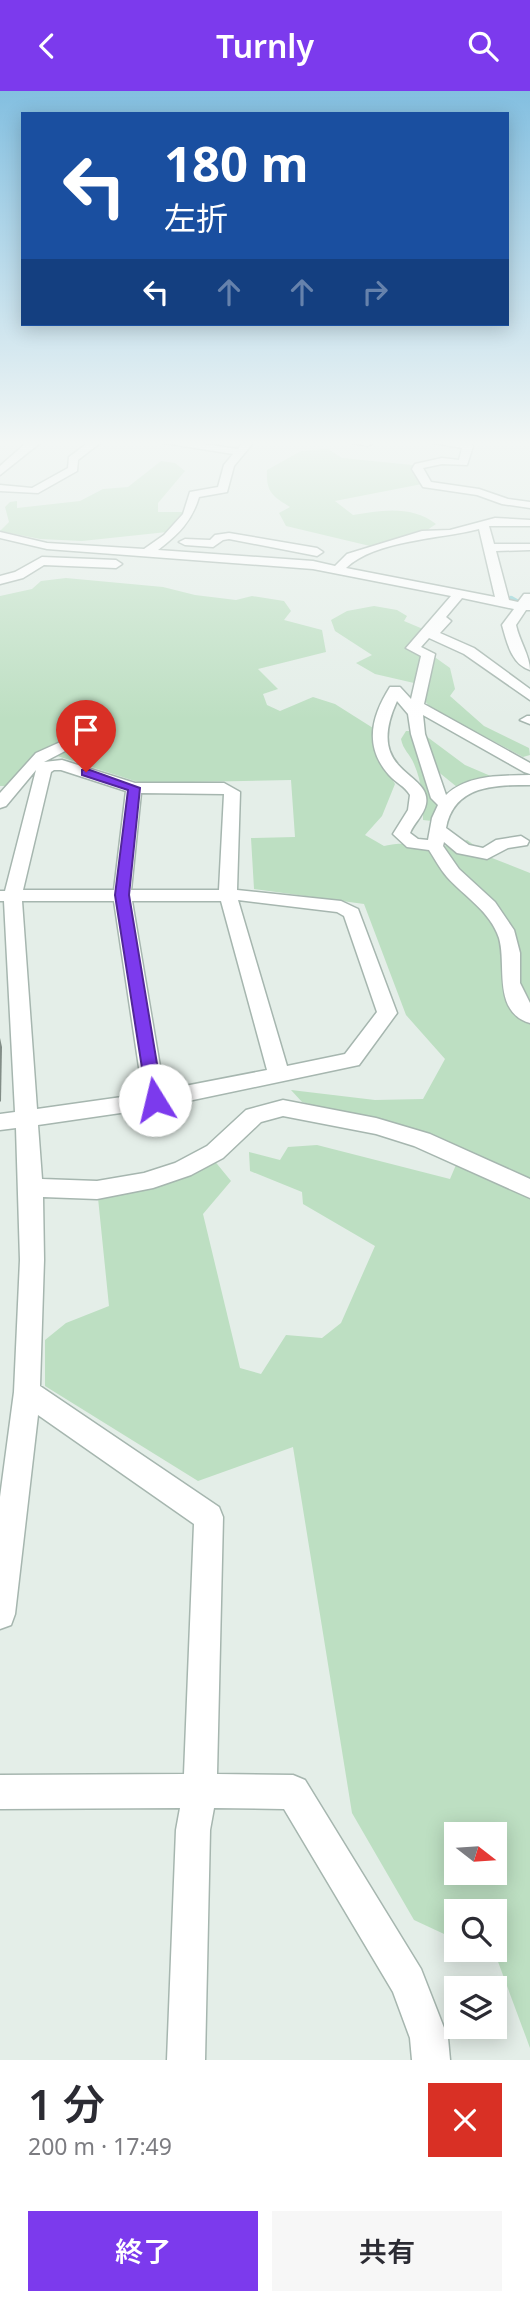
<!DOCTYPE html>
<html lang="ja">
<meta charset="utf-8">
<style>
:root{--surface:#fff;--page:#f7f7f7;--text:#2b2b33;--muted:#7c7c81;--accent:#7c3aed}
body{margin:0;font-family:"Noto Sans","Noto Sans JP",sans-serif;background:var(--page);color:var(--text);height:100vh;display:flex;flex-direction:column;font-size:26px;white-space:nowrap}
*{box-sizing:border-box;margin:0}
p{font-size:23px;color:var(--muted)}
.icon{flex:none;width:38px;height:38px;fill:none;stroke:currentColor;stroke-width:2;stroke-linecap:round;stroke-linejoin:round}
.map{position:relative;height:1969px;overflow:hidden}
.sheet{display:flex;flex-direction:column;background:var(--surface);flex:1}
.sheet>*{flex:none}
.hud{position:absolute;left:21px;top:21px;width:488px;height:214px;border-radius:0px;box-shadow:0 4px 18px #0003;background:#1a4fa0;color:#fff;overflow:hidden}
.needle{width:46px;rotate:107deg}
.controls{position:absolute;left:444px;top:1731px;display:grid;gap:14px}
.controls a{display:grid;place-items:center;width:63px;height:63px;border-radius:0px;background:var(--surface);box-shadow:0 4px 18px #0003;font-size:35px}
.pin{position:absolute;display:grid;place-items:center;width:60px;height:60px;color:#fff;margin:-72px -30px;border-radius:50% 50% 50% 0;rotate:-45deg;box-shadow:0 0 7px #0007}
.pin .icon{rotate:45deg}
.me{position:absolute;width:77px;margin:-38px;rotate:351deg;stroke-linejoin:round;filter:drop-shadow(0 0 5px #0008)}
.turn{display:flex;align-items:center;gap:24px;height:147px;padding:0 28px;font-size:32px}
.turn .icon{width:91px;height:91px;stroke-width:2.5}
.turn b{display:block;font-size:49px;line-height:60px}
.lanes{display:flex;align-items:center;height:66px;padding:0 28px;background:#0003;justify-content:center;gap:35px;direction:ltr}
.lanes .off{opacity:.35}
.round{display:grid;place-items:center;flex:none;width:74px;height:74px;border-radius:0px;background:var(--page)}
.head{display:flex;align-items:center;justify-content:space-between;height:119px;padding:0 28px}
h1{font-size:42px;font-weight:600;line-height:52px}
.button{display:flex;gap:14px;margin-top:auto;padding:14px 28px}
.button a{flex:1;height:80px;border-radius:0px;background:var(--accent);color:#fff;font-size:28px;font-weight:600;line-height:80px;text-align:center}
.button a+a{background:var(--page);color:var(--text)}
header{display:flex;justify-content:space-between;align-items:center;height:91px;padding:0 28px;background:var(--accent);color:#fff;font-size:32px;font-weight:600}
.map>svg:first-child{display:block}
</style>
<header><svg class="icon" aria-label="back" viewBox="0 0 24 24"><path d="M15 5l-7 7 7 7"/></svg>Turnly<svg class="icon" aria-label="search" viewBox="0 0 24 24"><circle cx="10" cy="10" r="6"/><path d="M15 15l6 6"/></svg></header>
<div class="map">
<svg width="530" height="1969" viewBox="0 0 530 1969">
<rect width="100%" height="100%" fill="#e4eee8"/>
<path fill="#bddfc2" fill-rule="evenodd" d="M328 358 342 367 413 374 422 393 335 410 353 424C381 419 412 414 436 433L423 442 370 455 286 435 279 422 290 416C272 405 266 401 267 379L301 360Z
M161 370 175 372 185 380 158 412V421H185L167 441 82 450 40 448 0 440 9 431 5 416 10 411 17 410V417L80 410 103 398 128 396Z
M66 487 163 496 195 504 236 509 252 505 284 510 291 520 284 529 322 539 326 561 258 578 278 598 263 603 267 614 280 620 313 606 335 613 373 637 380 667 395 693 382 725 365 744 384 755C415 747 434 763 467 749L492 767 530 782V1957L497 1868 478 1859 495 1858V1820H457V1849L414 1829 352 1722 293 1356 198 1390 45 1295V1249L66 1232 109 1215 98 1107 213 1068 231 1090 203 1123 240 1277 261 1283 286 1244 322 1247 341 1232 375 1155 303 1113 302 1101 250 1080 249 1061 280 1069 288 1056 317 1054 450 1088 461 1062 384 1033 302 1011 291 999 375 1009 423 1008 445 968 406 924 364 813 254 798 251 747 295 746 291 689 141 692 51 663 7 695H0V505L32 498 41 490ZM457 1743H495V1782H457Z
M374 515 397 519 407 525 404 530 423 538 406 556 423 564 414 592 375 583 356 572 372 564 335 540 331 529 347 520Z
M436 567 450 577 455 598 450 605 484 635 529 657 530 664 523 666 431 617 423 608 432 569Z
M406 640H412L440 713 432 730 423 729C423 709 422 691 414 673 410 663 403 659 401 648Z
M426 645 465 674 493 686 470 690 457 696 436 679Z"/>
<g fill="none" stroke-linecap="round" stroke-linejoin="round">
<path stroke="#8cd0d3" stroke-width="4.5" d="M511 507 518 511"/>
<g stroke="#a6b6af" stroke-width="3">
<path id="minor" d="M26 352H40L0 384V375Z
M88 352H100L78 369 77 380 38 402 0 400V394L32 397 68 377 69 366Z
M164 352H196L238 358 242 352H253L234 375 227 401 199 406C192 430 178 444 158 459L313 470 335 475 347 463 422 440 450 439 495 427 530 429V435H489L494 453H530V459L496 460 509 509 518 511 524 503H530V519H526L516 534C519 549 530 565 530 579 511 573 507 551 502 534L514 518 462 507 446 526 451 530 440 542 474 557 530 598V609L464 563 429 547 421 556 435 563 424 613 530 672V683L524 681 423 624 425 643 446 704C468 683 502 685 530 684V694C495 694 454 694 446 737L469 754 483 757 496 749 521 745 529 750 527 754 508 757 487 768 457 762 444 751 443 755 459 778 495 811 514 839 520 862V892L530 912V932C492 921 507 874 499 847 490 820 465 806 447 786 440 778 435 768 429 759L407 756 393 743 408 719 410 704C405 695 396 692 389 684 364 656 371 626 390 596H400L411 608 421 565 406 557 451 505 313 478 47 458 0 447V441L47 452 144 458 164 444 183 423 190 401 218 396 224 374 233 363ZM479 438 495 506 346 477C375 449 441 448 479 438ZM397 610 408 623 411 643 431 707 438 714 432 727 428 749 418 748 410 742C414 732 424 724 426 713 432 680 363 684 397 610Z
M353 352H373L368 355Z
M434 352H470L473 355 467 374 442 373 423 377 431 391 479 398 508 408 530 411V417L502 413 477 404 423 396 412 378 415 373 442 367 459 369 462 357Z
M229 442 317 457 323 461 317 465 229 448 223 449 213 456 185 454 179 451 185 448 210 449 215 444Z
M42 466 116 469 122 473 116 477 44 474 23 487 0 493V485L15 481Z
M527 625H530V633L520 629Z
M85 640 92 644 90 647 44 671 62 669 135 692H224L240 701 237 799 341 810 358 818 397 922 359 974 155 1017 38 1034 42 1088 97 1090 144 1082 175 1072 207 1055 246 1019 283 1009 376 1027 430 1043 530 1088V1107L414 1055 376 1043 283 1025 261 1031 223 1067 191 1084 153 1097 97 1108 43 1106 44 1169 40 1295 219 1416 223 1426 217 1683 293 1684 305 1689 421 1878 448 1947 450 1969H412L410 1947 393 1901 284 1718 214 1717 210 1739 205 1969H167L176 1739 180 1717 0 1718V1684L184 1683 194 1433 38 1324 15 1523 11 1534 0 1538V1406L14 1301 20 1169 16 1037 0 1039V1023L15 1021 4 810H0V800H5L36 679 6 715 0 717V702L36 662ZM54 679H61L126 700 114 799H23L51 681ZM141 702 224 703 219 799H131ZM238 809 337 821 344 825 377 921 345 963 287 975ZM22 810H114L143 1003 37 1018ZM132 810H221L267 979 164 999Z"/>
</g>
<use href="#minor" fill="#fff" fill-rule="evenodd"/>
</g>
<path fill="#828d87" d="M0 947 2 956 1 1010 0 1011Z"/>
<linearGradient id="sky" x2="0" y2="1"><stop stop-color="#83bfe0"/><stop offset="0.56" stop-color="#f3f7f5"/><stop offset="1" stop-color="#f3f7f5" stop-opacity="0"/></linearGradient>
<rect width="530" height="628" fill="url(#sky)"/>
<path fill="#7c3aed" stroke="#51269a" stroke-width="2" d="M82 679H90L140 697 129 804 163 1009 155 1015 147 1009 115 804 128 699 82 684Z"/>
</svg>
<div class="controls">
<a><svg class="needle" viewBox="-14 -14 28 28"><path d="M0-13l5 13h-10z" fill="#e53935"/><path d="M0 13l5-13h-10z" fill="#7c7c81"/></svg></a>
<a><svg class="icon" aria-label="search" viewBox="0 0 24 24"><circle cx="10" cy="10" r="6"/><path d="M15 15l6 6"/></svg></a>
<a><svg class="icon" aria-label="layers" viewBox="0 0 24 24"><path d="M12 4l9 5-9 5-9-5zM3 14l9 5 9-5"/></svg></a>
</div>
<div class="pin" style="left:86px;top:681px;background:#d93025"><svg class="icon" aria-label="arrive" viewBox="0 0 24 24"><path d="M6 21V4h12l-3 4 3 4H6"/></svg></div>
<svg class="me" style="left:155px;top:1009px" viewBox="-20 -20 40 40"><circle r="19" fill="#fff"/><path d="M0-13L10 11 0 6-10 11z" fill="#7c3aed"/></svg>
<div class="hud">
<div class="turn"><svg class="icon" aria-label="left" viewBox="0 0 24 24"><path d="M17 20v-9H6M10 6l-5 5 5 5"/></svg><div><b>180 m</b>左折</div></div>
<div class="lanes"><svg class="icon" aria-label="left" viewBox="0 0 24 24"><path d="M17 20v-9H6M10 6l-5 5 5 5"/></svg><svg class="icon off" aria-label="ahead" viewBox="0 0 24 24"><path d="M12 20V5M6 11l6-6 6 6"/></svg><svg class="icon off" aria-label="ahead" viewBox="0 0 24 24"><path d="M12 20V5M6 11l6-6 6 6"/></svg><svg class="icon off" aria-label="right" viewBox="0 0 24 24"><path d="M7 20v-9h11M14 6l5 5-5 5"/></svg></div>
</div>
</div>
<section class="sheet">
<div class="head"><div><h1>1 分</h1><p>200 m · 17:49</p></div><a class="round" style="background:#d93025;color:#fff"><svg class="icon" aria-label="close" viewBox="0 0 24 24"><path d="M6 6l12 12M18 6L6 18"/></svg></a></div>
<div class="button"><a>終了</a><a>共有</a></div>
</section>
